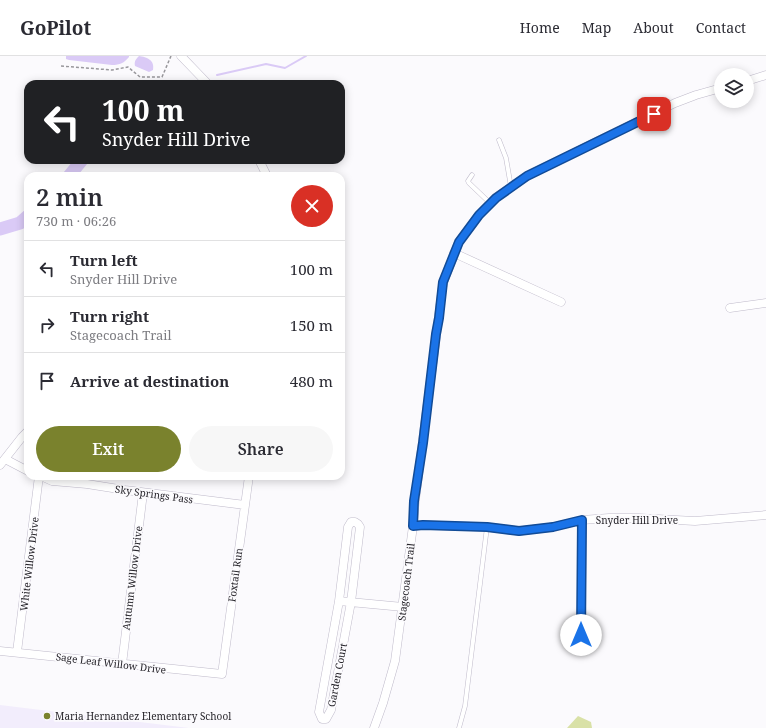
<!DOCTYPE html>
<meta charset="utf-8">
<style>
:root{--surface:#fff;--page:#f7f7f7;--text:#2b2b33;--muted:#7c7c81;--line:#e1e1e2;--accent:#7a822d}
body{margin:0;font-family:"Noto Serif",serif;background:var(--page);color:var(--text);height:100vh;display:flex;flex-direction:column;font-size:15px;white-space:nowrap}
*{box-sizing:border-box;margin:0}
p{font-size:13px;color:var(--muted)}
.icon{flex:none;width:22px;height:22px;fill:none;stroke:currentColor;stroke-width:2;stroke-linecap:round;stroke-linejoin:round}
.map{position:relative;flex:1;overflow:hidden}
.side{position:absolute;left:24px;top:116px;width:321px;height:308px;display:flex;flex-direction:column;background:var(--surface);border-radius:12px;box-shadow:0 2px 10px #0003}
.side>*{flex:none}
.guide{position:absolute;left:24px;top:24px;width:321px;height:84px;border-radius:12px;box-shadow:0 2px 10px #0003;background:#202124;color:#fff;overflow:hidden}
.buttons{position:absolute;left:714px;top:12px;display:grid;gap:8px}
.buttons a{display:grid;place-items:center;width:40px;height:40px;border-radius:50%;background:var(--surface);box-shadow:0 2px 10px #0003;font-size:20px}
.pin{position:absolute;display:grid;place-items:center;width:34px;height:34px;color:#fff;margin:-17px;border-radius:8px;box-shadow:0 2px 6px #0006}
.me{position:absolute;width:44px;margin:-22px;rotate:0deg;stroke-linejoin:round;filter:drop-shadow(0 0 3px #0008)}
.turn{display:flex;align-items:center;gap:14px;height:84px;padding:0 12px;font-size:18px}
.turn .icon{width:52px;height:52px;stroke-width:2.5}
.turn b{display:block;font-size:28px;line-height:34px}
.round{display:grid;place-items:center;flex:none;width:42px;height:42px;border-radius:21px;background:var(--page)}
.summary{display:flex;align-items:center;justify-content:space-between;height:68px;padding:0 12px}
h1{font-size:24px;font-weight:600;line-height:30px}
.action{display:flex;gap:8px;margin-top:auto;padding:8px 12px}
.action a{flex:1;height:46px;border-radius:24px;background:var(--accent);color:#fff;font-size:16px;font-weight:600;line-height:46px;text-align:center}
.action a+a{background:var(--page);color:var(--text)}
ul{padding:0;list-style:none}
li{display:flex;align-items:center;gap:12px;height:56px;padding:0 12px;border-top:1px solid var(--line)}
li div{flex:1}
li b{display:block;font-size:15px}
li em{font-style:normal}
header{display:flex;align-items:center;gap:24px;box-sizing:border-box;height:56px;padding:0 20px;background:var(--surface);border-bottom:1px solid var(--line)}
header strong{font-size:19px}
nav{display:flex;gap:22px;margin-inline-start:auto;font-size:14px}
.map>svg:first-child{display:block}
</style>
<header>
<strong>GoPilot</strong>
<nav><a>Home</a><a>Map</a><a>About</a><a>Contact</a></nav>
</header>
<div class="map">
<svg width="766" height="672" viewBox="0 0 766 672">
<rect width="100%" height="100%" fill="#fbfafd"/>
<path fill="#f2edfc" d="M0 649 189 672H0Z"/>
<path fill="#d9e1a7" d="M578 660 591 666 592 672H567Z"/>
<path fill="#dacaf6" d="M66 0H129V1C124 7 120 9 112 9L69 4 66 3Z
M139 0C147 1 155 4 153 14L149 16 135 10C134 5 136 3 139 0Z"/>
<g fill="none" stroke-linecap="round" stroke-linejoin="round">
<path stroke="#dacaf6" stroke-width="2" d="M217 19 266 8 285 12 306 0"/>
<path stroke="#dacaf6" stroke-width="13" d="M69 120 82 104
M0 173 20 167 28 160"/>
<g stroke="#bfbaca" stroke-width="5">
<path id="service" d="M499 84 506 102 511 131
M472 119 468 125 469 127 490 147
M459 672 465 650 487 471"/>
</g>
<g stroke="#bfbaca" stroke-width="9">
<path id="minor" d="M181 0 208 28
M747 25 766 19
M259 104 267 120
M454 197 561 246
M730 252 766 247
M5 403 28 415
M0 409 22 381 28 375
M41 420 52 425 87 428 125 434 245 449
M351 466H355L358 468 360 471 351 546 331 654 326 663H322L319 656 339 545 348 471Z
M413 470 423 469 487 471 519 475 553 471 582 464 609 462H638L695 465 766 459
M339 545 403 551
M581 594 582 464
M0 595 222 618 249 420
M17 596 39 420
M122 608 143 437
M374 672 383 647 395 605 413 470 415 445 443 227 459 186 479 159 495 142 527 120 675 47 696 39 721 32"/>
</g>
<path stroke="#98979b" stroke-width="1.5" stroke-dasharray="3 2" stroke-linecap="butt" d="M61 10 112 14 128 11 140 21H162L171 0"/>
<use href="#service" stroke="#fff" stroke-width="4"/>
<use href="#minor" stroke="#fff" stroke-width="8"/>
</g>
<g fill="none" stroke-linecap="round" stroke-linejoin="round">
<g stroke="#114b97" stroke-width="10">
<path id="route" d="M581 579 582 464 553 471 519 475 487 471 423 469 413 470 414 445 423 387 436 278 439 262 443 226 459 186 479 159 496 142 527 120 654 58"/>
</g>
<use href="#route" stroke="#1a73e8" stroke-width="7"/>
</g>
<circle fill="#7a822d" stroke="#fbfafd" stroke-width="1.5" cx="47" cy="660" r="4"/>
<g text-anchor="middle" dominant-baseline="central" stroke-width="3.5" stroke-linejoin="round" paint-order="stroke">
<g font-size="10" fill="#26242a" stroke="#fbfafd">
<text transform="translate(154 438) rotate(8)">Sky Springs Pass</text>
<text x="637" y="464">Snyder Hill Drive</text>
<text transform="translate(29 508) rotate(-83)">White Willow Drive</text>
<text transform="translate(235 519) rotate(-82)">Foxtail Run</text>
<text transform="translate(132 522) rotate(-83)">Autumn Willow Drive</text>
<text transform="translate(406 526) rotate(-83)">Stagecoach Trail</text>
<text transform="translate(111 607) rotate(7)">Sage Leaf Willow Drive</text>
<text transform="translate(337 619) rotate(-79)">Garden Court</text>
</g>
<g font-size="10" fill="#26242a" stroke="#fbfafd" text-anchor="start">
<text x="55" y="660">Maria Hernandez Elementary School</text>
</g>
</g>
</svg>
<div class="buttons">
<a><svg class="icon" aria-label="layers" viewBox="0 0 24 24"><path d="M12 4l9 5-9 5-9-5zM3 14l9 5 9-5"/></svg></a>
</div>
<div class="pin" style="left:654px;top:58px;background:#d93025"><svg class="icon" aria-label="arrive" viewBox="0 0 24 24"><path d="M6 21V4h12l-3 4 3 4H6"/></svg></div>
<svg class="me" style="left:581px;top:579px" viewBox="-20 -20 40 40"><circle r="19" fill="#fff"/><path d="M0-13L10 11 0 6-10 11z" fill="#1a73e8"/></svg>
<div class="guide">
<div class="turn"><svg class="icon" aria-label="left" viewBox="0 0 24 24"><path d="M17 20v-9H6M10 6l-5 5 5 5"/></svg><div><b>100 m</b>Snyder Hill Drive</div></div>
</div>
<section class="side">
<div class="summary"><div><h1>2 min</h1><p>730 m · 06:26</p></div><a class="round" style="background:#d93025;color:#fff"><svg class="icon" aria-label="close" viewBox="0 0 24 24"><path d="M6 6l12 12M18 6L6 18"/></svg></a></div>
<ul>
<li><svg class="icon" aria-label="left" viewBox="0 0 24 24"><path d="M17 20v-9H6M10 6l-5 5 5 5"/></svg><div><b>Turn left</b><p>Snyder Hill Drive</p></div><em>100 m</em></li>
<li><svg class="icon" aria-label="right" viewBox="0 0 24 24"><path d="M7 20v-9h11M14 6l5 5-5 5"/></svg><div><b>Turn right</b><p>Stagecoach Trail</p></div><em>150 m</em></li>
<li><svg class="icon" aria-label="arrive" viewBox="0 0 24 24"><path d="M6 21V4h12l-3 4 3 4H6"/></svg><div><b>Arrive at destination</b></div><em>480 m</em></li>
</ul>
<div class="action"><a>Exit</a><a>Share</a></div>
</section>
</div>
